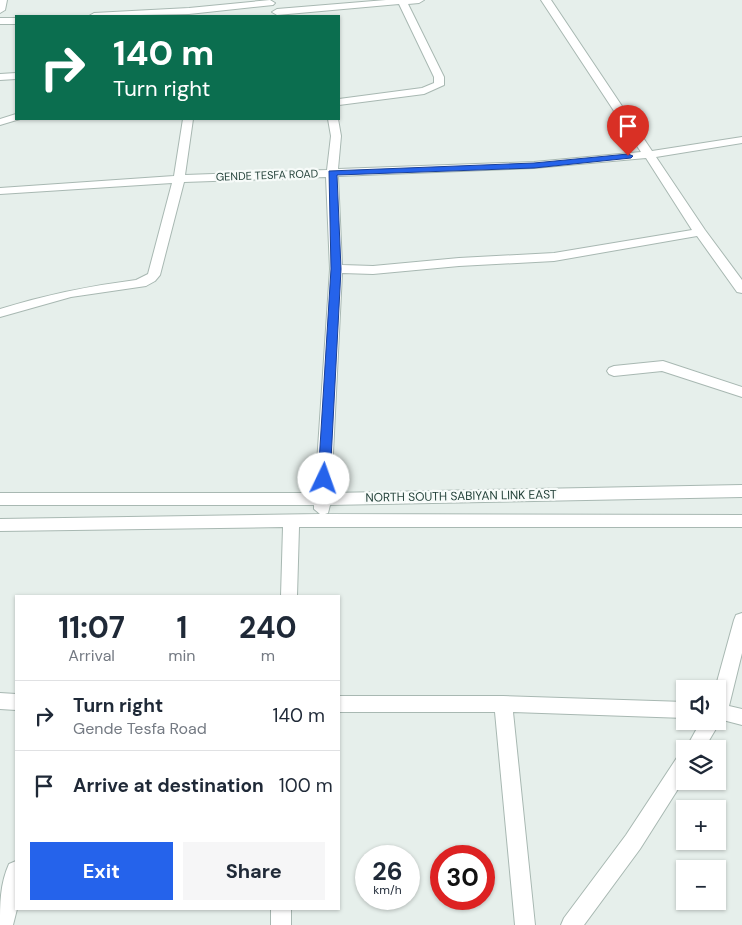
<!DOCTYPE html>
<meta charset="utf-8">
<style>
:root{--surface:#fff;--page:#f6f6f7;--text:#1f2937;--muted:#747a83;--line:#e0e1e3;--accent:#2563eb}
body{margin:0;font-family:"DM Sans",sans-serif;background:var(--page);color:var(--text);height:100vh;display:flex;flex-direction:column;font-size:19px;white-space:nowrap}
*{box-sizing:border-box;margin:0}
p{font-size:16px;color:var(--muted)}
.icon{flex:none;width:28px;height:28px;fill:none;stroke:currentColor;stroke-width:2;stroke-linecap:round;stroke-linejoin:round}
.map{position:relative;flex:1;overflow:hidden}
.drawer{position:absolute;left:15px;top:595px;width:325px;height:315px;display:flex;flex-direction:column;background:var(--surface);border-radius:0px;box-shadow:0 1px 4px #0004}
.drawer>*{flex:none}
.banner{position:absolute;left:15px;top:15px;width:325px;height:105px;border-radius:0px;box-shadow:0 1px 4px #0004;background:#0b6e4f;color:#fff;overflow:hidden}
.buttons{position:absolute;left:676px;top:680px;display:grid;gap:10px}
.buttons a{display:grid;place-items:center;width:50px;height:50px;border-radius:0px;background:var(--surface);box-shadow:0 1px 4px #0004;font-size:25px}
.speed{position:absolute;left:355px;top:845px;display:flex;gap:10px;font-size:25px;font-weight:700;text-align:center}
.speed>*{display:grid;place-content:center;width:65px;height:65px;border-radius:50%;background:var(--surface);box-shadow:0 1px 4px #0004;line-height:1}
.speed small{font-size:12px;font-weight:400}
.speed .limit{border:8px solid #d22;background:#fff;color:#111}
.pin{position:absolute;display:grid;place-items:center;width:42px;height:42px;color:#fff;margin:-51px -21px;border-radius:50% 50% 50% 0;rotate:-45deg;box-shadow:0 0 5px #0007}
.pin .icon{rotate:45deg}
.me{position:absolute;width:55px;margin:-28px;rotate:3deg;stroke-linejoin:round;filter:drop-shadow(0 0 4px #0008)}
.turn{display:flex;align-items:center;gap:18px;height:105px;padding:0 15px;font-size:22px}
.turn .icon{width:65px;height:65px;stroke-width:2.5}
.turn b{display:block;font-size:35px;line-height:42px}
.eta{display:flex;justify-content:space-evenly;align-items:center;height:85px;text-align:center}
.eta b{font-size:30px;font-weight:700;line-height:35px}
.action{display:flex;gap:10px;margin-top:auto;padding:10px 15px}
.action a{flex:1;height:58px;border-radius:0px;background:var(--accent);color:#fff;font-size:20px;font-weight:700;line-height:58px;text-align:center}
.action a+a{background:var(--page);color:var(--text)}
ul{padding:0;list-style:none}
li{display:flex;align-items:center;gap:15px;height:70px;padding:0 15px;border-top:1px solid var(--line)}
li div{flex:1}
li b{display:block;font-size:19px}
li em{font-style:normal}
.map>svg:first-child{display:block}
</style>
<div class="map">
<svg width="742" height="925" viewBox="0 0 742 925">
<rect width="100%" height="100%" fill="#e6efeb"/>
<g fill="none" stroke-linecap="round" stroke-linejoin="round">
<g stroke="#a8b8b2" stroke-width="2">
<path id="minor" d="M0 0H7L5 10 0 13Z
M270 0 275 3 273 5 189 14 89 16 94 13 189 8Z
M386 0H424L419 3 408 4 444 77V85L424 94 339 105V99L422 88 434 83V77L399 4 277 15 272 12 277 9Z
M541 0H551L652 151 742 137V143L656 157 705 230 742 280V293L737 292 697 236 554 261 459 266 373 274 342 273 331 493 742 485V497L330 505 328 513 325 514 742 515V527H299L297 596H281L283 527 0 531V519L320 514 314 509V505H0V493H315L330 269 326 177 184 182 160 275 155 281 146 286 71 297 0 317V309C45 295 89 286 136 280L148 274 172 183 0 194V188L174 176 183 119H193L185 175 327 170 331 136 328 119H338L341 136 338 169 534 162 641 152ZM646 158 692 230 554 253 459 258 373 266 342 265 338 176 534 168Z
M0 18H16V24H0Z
M16 73V79L0 80V74Z
M16 114V119H20L0 125V119Z
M663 361 742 387V397L662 371 614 376 609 374 607 371 609 368 614 366Z
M742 613V653L729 706 742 709V725L719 719 717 727 704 749 685 750 701 721H718V689H715L734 620 736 615Z
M0 693 16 694V710L0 709Z
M339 696H503L685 702V718L513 712 535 925H515L495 712H339Z
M685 753V778L640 849 584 925H561L564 918 626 835 678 756Z
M16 861 17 909 13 925H0C0 904 0 884 9 864Z
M271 909H291V925H271Z"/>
</g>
<use href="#minor" fill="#fff" fill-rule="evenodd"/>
</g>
<path fill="#2563eb" stroke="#184099" d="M628 154 633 156 631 158 534 168 337 175 341 269 330 479 324 484 320 482 318 479 331 269 329 171 534 163Z"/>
<g text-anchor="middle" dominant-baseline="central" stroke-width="4.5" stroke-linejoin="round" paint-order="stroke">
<g font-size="11" fill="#24423a" stroke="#f7fbf9">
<text transform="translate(267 175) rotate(-2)">GENDE TESFA ROAD</text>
</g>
<g font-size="12" fill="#24423a" stroke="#f7fbf9">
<text transform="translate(461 496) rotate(-1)">NORTH SOUTH SABIYAN LINK EAST</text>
</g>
</g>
</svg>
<div class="buttons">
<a><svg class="icon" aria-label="sound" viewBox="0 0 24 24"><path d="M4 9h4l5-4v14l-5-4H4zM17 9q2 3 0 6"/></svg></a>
<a><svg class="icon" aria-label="layers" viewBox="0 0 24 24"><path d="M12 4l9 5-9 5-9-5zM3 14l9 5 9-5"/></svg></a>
<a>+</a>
<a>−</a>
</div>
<div class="speed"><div>26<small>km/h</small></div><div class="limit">30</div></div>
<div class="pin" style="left:628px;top:156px;background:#d93025"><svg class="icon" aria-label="arrive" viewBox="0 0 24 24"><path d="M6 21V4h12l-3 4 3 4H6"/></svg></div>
<svg class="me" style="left:324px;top:479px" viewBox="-20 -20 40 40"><circle r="19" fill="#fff"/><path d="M0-13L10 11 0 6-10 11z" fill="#2563eb"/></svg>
<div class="banner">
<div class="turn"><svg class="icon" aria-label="right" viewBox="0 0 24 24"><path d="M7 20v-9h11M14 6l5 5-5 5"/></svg><div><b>140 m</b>Turn right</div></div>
</div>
<section class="drawer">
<div class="eta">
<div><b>11:07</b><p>Arrival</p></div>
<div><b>1</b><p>min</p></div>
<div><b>240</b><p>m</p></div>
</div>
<ul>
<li><svg class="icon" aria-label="right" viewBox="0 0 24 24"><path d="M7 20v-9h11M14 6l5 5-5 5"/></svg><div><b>Turn right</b><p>Gende Tesfa Road</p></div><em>140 m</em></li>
<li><svg class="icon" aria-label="arrive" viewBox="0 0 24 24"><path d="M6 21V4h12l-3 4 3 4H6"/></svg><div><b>Arrive at destination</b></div><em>100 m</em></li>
</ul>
<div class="action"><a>Exit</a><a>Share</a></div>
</section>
</div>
